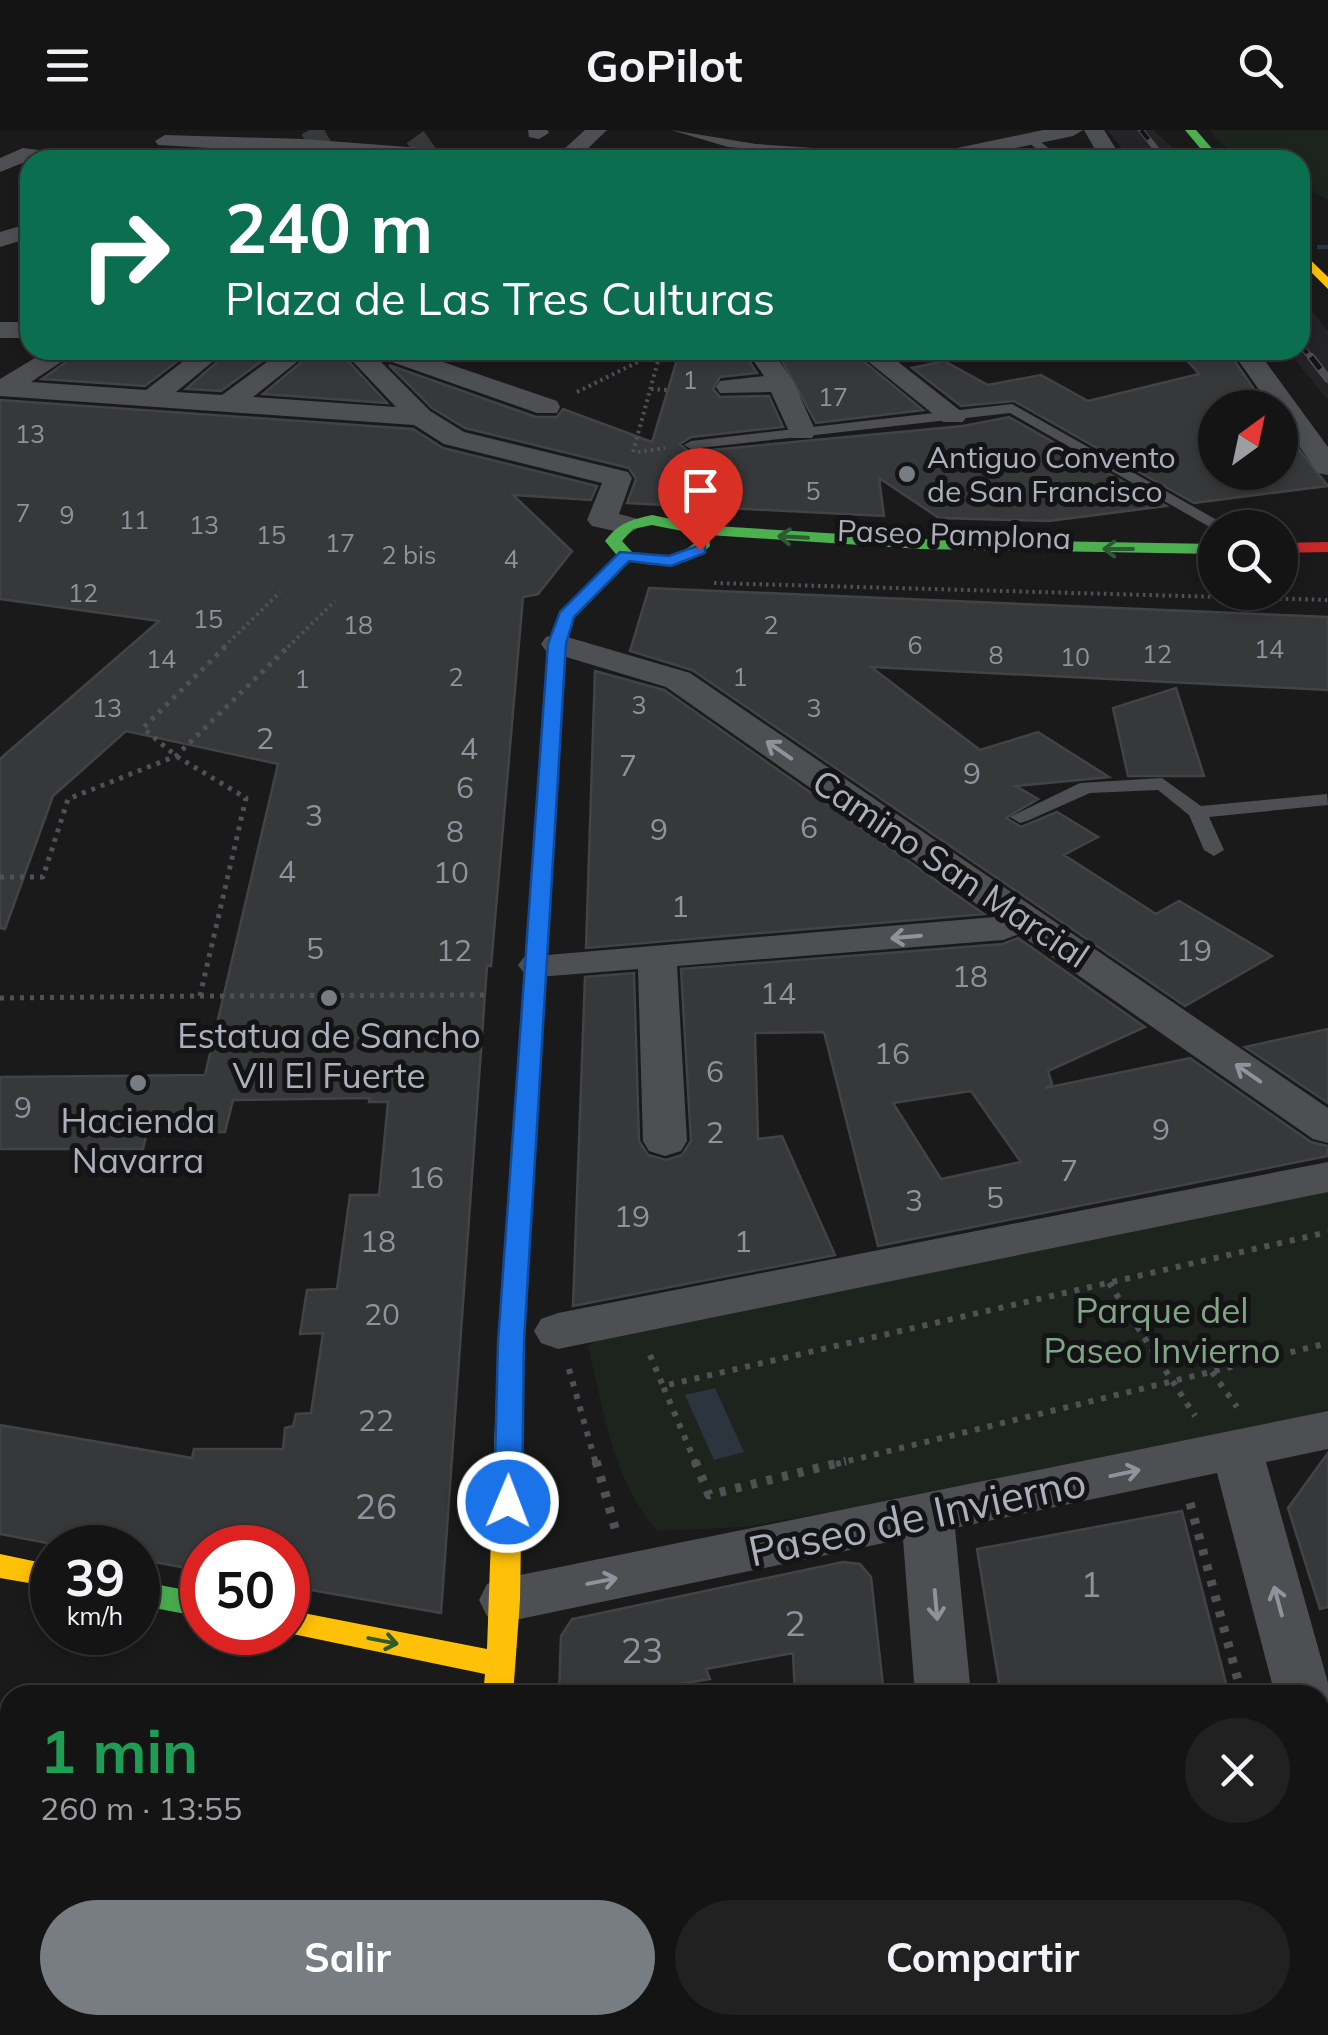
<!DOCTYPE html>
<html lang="es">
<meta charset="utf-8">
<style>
:root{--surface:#141414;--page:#212122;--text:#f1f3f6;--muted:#9d9ea0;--line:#333334;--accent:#787c83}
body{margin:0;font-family:Mulish,sans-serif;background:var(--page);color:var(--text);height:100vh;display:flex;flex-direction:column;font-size:38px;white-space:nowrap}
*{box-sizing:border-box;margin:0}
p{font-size:32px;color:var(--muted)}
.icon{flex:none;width:55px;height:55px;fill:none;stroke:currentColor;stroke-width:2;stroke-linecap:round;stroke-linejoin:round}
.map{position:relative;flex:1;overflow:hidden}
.sheet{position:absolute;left:0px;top:1555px;width:1330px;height:350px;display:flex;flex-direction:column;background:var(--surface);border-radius:30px 30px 0 0;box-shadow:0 5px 15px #0003,0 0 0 2px var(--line)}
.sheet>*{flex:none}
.hud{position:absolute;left:20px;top:20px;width:1290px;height:210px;border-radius:30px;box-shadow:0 5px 15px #0003,0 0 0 2px var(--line);background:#0b6e4f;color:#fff;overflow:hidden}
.needle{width:65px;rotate:33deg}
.fabs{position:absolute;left:1198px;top:260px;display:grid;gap:20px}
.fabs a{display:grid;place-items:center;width:100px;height:100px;border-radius:50%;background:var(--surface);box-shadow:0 5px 15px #0003,0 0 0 2px var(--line);font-size:50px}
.speed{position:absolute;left:30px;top:1395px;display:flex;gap:20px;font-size:50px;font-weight:700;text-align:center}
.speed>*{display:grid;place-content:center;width:130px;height:130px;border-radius:50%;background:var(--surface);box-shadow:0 5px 15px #0003,0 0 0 2px var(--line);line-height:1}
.speed small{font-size:25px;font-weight:400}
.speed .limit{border:15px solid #d22;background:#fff;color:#111}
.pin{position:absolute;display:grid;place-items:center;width:85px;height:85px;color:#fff;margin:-102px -42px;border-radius:50% 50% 50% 0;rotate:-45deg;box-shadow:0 0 10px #0007}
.pin .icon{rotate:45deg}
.me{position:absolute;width:110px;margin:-55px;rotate:1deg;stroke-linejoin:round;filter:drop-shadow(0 0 8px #0008)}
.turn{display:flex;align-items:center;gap:35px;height:210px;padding:0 40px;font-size:45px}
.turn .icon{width:130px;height:130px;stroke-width:2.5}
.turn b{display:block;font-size:70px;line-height:85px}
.round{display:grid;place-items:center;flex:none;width:105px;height:105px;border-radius:52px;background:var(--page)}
.summary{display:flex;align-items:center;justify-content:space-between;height:170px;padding:0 40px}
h1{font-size:60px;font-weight:700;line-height:75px;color:#1e9e55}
.action{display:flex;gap:20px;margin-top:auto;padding:20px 40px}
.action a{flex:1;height:115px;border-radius:60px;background:var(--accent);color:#fff;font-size:40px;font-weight:700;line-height:115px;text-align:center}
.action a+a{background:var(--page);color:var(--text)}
header{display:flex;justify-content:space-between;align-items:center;height:130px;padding:0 40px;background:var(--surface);font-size:45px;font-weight:700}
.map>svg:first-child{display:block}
</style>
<header><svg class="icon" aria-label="menu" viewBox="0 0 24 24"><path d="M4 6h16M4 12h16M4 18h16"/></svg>GoPilot<svg class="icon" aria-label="search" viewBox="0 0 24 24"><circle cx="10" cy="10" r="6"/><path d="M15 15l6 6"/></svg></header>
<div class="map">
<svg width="1328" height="1905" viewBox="0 0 1328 1905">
<rect width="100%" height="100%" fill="#1a1a1a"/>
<path fill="#242427" d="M1107 0H1153L1187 30H1132Z
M1300 167 1328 201V270L1287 220H1300Z"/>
<path fill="#1d241e" d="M1211 0H1328V70L1300 54V30C1273 30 1219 27 1211 0Z
M1328 1042V1280L1217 1309 1213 1315 744 1397 657 1401C612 1349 604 1281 588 1216L640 1182Z"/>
<path fill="#2c353d" d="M715 1258 744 1322 714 1330 685 1265Z"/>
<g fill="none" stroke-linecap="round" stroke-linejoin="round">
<path fill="#2c353d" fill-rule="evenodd" d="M1317 115H1328V119H1317Z"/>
</g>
<path fill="#37383a" stroke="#424346" stroke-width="2.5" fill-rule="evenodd" d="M83 220H192L145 256 42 249Z
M231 220H277L221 261 186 259Z
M316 220H338L387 273 263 264Z
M680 220H742L757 243 720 247 713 259 720 267 769 266 783 297 691 307 680 314 689 322 963 296 1009 287 1166 376 1049 391 939 388 879 348 884 386 627 373 636 349 629 338 465 298 432 278 389 235 536 287H557L563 279 652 312Z
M776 220H850L923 280 816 293Z
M1178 220H1227L1267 278H1215V342H1280V296L1328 356 1194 373 1014 271 961 276 912 238 944 231 988 255 1041 245 1088 271 1199 244Z
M0 270 413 299 443 318 597 356 591 370 513 365 572 421 538 464 523 467 491 836H487L441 1483 288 1456V1418H202V1441L138 1429V1418H73L0 1404V1295L192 1328 194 1319H283L285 1298 293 1296 296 1284 311 1283 323 1203 300 1204 307 1160 337 1159 350 1065H379L388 972H369L370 968 233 970 225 1002H147L143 1019H0V947L205 945 278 634 126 601 53 666 5 799 0 798V629L159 491 0 469Z
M649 458 1328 487V560L871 537 980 620 1038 602 1109 647 1016 656 1038 669 1006 688 1021 697 1057 682 1098 707 1064 725 1156 784 1179 771 1272 826 1185 876 692 540 630 521Z
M595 541 664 560 984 784 586 818Z
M1176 558 1204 646H1128L1113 578Z
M1018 808 1145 897 1048 941 1052 954 1045 958 1190 928 1311 1012 1328 1016V1026L878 1116 824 902 755 903 758 1009 782 1006 835 1125 573 1176 585 847 634 843 639 1011 648 1025 666 1030 682 1025 691 1011 681 839 1003 814ZM971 961 1021 1032 941 1049 893 973Z
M1328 899V973L1245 917Z
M1328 1323V1477L1320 1479 1288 1378Z
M1182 1381 1229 1565H1001L977 1419Z
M843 1432 860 1434 871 1447 884 1565H795L793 1523 706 1539 710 1549 680 1554V1565H559L561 1506 572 1489Z"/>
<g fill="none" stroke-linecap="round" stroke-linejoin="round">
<path stroke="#37383a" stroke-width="22" stroke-dasharray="22 11" stroke-linecap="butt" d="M307 14 331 0
M413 22 430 10"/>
<path stroke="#505155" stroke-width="4" stroke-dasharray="2.5 4" stroke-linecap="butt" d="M651 259 668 260
M577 262 660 221
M633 322 661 220
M638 322 665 318
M714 453 1328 470
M224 517 280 462
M288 517 335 471"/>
<path stroke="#505155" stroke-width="5" stroke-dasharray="4 6" stroke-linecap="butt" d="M0 747H43L68 669 176 626 290 515
M200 866 485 865
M0 868 200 866 246 668 176 626 143 598 227 515"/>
<path stroke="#505155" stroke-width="6" stroke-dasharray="5 8" stroke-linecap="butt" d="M1109 1153 1195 1286
M650 1225 663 1256
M569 1239 596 1334
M1212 1242 1237 1277
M696 1334 663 1256 1328 1102
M836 1334 1328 1213"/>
<path stroke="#505155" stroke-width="9" stroke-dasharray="6 10" stroke-linecap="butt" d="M596 1331 617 1405
M695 1331 709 1365 846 1331
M1190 1373 1242 1565
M1320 1868 1328 1900
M1039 1895 1040 1905"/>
<path fill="#4e4f53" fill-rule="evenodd" d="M671 0 756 14 873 22 906 30 728 17Z
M1028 8H1036L1063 30H1050L1028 12Z
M1012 274 1231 398 1215 400 1010 283 691 319 684 315 691 311Z
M1162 648 1201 676 1327 664 1328 675 1209 687 1224 720 1214 726 1204 720 1189 685 1158 660 1090 663 1027 691 1020 693 1010 687 1080 653Z"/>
<path fill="#4e4f53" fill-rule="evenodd" d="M528 0H547L549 3 539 9 529 7Z
M585 0H607L576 30H552Z
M1043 0H1083L1073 6 958 30H917L928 24Z
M1084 0H1104L1123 30H1101Z
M165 5 303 9 499 24 510 30H417L158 15 155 11Z
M23 18 71 24 82 30H30L0 42V28Z
M30 93V108L0 117V102Z
M0 192H30V208H0Z
M48 220H79L31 252 146 260 198 220H227L176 262 222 265 283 220H312L253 267 396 277 342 220H408L557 271 560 277 557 283H537L375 226 430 281 464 302 628 342 632 348 619 384 638 389 643 395 628 404 592 396 587 390 602 353 444 314 414 295 0 266V249Z
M746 220H772L794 253 816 302 812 308H792L771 262 720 263 716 257 720 251 764 246Z
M854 220H883L967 286 963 292H943Z
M1231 220H1257L1328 317V345L1318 343 1280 289V278H1272Z
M557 504 690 543 1328 978V1013L1313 1009 1019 804 1003 810 677 836 687 1011 681 1021 665 1026 649 1021 643 1011 638 839 538 847 524 843 518 835 524 827 995 787 666 557 546 521 541 514 546 507Z
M1328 1032V1062L558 1219 541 1213 534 1201 541 1189 558 1183Z
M1328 1281V1319L1266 1332 1328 1553V1572L1320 1583V1565H1275L1217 1343 955 1398 971 1565H915L903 1409 506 1492 487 1486 479 1470 487 1454 506 1448Z
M1320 1603 1328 1606V1684L1320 1681Z
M936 1895H1000L1001 1905H937Z"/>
<path fill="#4caf50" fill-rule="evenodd" d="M1185 0H1196L1222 30H1210Z
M652 385 699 395 921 409 1215 414V424L921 419 709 405 710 416C684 441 653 437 620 429L605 411C619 393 630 390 652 385ZM652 395 692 403 696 412C676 429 656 428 632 422L622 411 633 399Z
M138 1451 202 1463V1487L138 1475Z"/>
<path fill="#ffc107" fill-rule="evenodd" d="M1300 120 1328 147V159L1300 131Z
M531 895 542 902 524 1212 520 1470 513 1565H483L485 1544 283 1502H288V1480L487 1519 498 1212 520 902Z
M0 1424 52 1435V1457L0 1448Z
M454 1895H488L487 1905H453Z"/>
<path fill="#c62828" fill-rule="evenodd" d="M1328 412V422L1280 423V413Z
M626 421 634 426 574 487 566 514 542 902 531 909 520 902 548 514 560 481Z"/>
<g stroke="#4e4f52" stroke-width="6">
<path id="rail-far1" d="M1141 0 1165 30
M1300 214 1313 230"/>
</g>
<g stroke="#4e4f52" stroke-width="8">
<path id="rail" d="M1311 227 1328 249"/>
</g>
<use href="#rail-far1" stroke="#141416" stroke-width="4" stroke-dasharray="12" stroke-linecap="butt"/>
<use href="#rail" stroke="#141416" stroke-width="5" stroke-dasharray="15" stroke-linecap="butt"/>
</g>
<defs><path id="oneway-shaft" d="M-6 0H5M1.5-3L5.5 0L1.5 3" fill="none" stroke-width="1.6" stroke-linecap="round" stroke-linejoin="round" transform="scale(2.5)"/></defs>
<g stroke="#2d5a30">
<use href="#oneway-shaft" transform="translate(793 407) rotate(-177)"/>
<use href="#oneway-shaft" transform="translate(1118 419) rotate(-180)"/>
<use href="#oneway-shaft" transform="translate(383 1511) rotate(11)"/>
</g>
<g stroke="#8f939c">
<use href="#oneway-shaft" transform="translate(779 620) rotate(-145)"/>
<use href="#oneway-shaft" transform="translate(906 807) rotate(175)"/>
<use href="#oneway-shaft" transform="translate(1248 943) rotate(-145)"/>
<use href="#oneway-shaft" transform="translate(1125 1343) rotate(-12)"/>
<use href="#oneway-shaft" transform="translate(602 1451) rotate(-11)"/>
<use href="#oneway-shaft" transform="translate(1278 1471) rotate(-105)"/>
<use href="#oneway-shaft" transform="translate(936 1475) rotate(85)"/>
</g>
<path fill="#1a73e8" stroke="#114b97" stroke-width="2.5" d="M700 415 705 416V423L671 436 629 431 574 487 566 514 524 1212 522 1372 518 1380H498L494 1372 498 1212 548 514 560 482 620 422 669 426Z"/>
<g fill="#787c83" stroke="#141416" stroke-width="4">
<circle cx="907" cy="344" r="10"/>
<circle cx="329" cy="868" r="10"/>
<circle cx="138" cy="953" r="10"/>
</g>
<g text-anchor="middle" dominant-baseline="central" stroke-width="10" stroke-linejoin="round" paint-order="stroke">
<g font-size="25" fill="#8e929b">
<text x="690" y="249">1</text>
<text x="833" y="266">17</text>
<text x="30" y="303">13</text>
<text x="813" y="360">5</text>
<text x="23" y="382">7</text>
<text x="67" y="384">9</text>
<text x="134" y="389">11</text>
<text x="204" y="394">13</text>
<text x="271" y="404">15</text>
<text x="340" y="412">17</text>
<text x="409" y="424">2 bis</text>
<text x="511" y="428">4</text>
<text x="83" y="462">12</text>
<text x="208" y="488">15</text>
<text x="358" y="494">18</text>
<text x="771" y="494">2</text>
<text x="915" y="514">6</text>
<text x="1269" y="518">14</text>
<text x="1157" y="523">12</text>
<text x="996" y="524">8</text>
<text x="1075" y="526">10</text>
<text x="161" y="528">14</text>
<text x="456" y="546">2</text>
<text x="740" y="546">1</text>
<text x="302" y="548">1</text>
<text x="639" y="574">3</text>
<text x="107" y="577">13</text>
<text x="814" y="577">3</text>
</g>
<g font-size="30" fill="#abb0bb" stroke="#141416" text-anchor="start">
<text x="927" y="327">Antiguo Convento<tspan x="927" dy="34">de San Francisco</tspan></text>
</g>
<g font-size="30" fill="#abb0bb" stroke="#141416">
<text transform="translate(954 404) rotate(2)">Paseo Pamplona</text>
</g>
<g font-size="30" fill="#8e929b">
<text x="265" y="608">2</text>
<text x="469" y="618">4</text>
<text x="628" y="635">7</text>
<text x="972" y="643">9</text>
<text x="465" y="657">6</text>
<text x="314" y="685">3</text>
<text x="809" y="697">6</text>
<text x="659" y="699">9</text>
<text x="455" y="701">8</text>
<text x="287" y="741">4</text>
<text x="451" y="742">10</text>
<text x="680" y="776">1</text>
<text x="315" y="818">5</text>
<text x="454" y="820">12</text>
<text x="1194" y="820">19</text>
<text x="970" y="846">18</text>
<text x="778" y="863">14</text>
<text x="892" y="923">16</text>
<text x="715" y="941">6</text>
<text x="23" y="977">9</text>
<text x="1161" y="999">9</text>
<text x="715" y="1002">2</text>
<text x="1069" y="1040">7</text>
<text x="426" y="1047">16</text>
<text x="995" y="1067">5</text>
<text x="914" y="1070">3</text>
<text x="632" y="1086">19</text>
<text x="378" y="1111">18</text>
<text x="743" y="1111">1</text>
<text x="382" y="1184">20</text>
<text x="376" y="1290">22</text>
</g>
<g font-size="35" fill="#abb0bb" stroke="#141416">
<text transform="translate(951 738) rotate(34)">Camino San Marcial</text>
</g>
<g font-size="35" fill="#abb0bb" stroke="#141416">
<text x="329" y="905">Estatua de Sancho<tspan x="329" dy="40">VII El Fuerte</tspan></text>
<text x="138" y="990">Hacienda<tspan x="138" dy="40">Navarra</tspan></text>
</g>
<g font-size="35" fill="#81a683" stroke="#141416">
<text x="1162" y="1180">Parque del<tspan x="1162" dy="40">Paseo Invierno</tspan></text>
</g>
<g font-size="35" fill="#8e929b">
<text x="376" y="1376">26</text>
<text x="1091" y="1454">1</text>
<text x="795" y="1493">2</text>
<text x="642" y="1520">23</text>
</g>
<g font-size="42" fill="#abb0bb" stroke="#141416">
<text transform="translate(917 1386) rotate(-12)">Paseo de Invierno</text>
</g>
</g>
</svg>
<div class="fabs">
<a><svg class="needle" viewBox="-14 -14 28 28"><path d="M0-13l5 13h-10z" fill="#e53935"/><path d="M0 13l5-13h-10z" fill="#9d9ea0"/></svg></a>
<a><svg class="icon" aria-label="search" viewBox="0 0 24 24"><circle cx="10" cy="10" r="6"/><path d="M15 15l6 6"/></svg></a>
</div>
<div class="speed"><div>39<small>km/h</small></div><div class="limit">50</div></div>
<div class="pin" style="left:700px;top:420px;background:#d93025"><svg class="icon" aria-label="arrive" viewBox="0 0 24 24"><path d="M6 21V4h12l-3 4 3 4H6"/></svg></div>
<svg class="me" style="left:508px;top:1372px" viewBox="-20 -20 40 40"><circle r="17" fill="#1a73e8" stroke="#fff" stroke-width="3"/><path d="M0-11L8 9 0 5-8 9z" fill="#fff"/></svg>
<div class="hud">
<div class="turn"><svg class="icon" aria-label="right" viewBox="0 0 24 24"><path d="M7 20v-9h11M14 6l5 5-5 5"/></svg><div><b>240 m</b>Plaza de Las Tres Culturas</div></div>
</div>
<section class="sheet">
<div class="summary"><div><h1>1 min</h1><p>260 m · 13:55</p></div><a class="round"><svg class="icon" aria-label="close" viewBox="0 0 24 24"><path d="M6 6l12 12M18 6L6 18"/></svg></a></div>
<div class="action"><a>Salir</a><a>Compartir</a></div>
</section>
</div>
